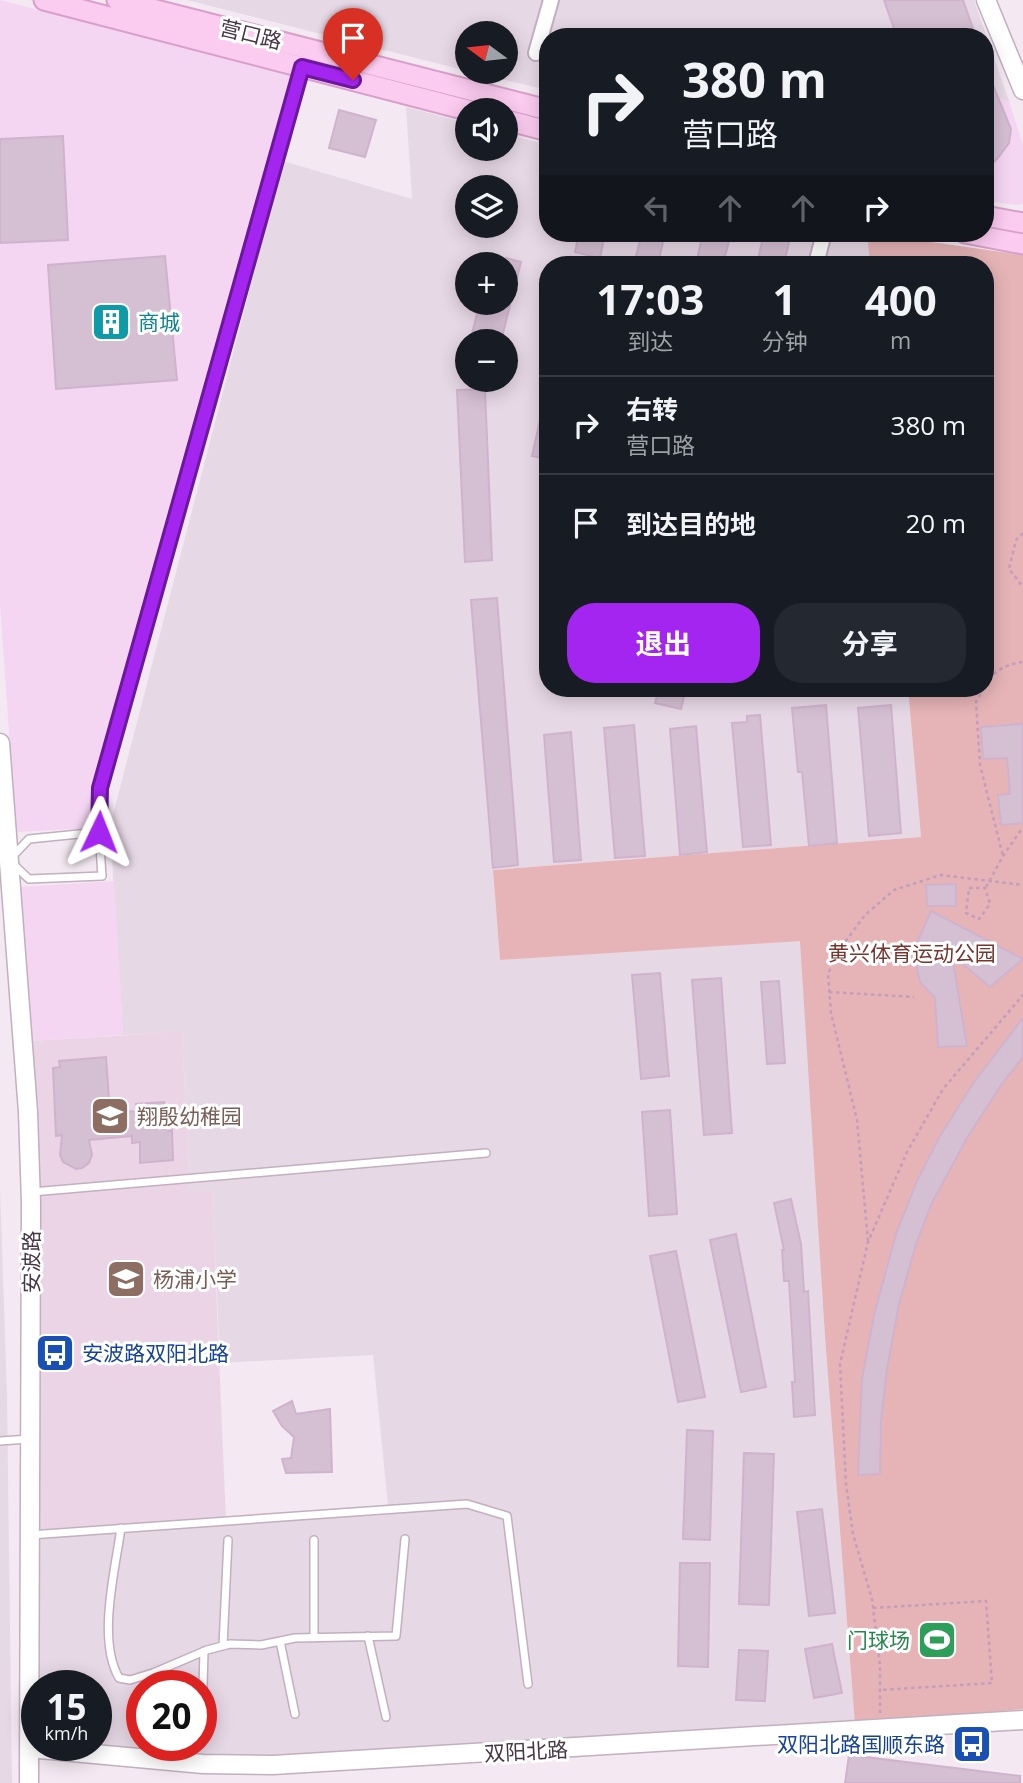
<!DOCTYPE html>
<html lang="zh">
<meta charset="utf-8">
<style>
:root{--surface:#171b24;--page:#242831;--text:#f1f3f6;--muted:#9ea1a6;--line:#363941;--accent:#a525f0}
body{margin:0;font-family:"Open Sans","Noto Sans SC",sans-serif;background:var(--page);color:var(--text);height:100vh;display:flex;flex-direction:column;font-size:26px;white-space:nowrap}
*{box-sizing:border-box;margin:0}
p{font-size:23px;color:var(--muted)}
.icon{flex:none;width:38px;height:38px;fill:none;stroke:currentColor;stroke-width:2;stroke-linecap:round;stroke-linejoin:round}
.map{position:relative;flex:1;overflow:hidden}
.drawer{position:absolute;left:539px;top:256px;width:455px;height:441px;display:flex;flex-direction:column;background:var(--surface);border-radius:28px;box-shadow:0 4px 18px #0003}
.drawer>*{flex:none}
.banner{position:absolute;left:539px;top:28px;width:455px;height:214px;border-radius:28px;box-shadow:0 4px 18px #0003;background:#171b24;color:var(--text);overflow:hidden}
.needle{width:46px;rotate:285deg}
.fabs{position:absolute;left:455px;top:21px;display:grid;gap:14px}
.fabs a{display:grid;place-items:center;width:63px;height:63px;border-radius:50%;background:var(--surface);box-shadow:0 4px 18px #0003;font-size:35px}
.speed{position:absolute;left:21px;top:1670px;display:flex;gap:14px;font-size:35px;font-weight:700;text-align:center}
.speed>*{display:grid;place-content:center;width:91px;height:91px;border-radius:50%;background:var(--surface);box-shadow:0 4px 18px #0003;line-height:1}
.speed small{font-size:18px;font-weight:400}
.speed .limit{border:10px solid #d22;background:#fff;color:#111}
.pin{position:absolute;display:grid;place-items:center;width:60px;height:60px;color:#fff;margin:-72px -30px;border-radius:50% 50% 50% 0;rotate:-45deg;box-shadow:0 0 7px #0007}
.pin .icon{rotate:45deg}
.me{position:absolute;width:77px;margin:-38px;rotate:2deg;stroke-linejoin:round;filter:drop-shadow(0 0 5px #0008)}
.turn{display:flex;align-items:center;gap:24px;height:147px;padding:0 28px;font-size:32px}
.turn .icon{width:91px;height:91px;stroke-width:2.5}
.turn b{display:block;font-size:49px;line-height:60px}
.lanes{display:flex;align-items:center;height:66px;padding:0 28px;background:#0003;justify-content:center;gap:35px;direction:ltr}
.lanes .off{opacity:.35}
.eta{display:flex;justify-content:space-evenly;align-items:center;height:119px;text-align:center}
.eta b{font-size:42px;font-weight:700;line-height:49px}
.action{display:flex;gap:14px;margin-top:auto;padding:14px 28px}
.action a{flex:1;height:80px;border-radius:28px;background:var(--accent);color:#fff;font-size:28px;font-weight:700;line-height:80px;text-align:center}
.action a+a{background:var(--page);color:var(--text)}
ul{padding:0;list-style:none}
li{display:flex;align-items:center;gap:21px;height:98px;padding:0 28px;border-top:2px solid var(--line)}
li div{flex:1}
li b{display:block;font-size:26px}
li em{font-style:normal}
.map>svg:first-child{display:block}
</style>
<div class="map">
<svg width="1023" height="1783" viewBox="0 0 1023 1783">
<rect width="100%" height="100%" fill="#f4e9f2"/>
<path fill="#e7d8e5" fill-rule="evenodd" d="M187 0H974L1009 101 985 96V37H548V90L470 72H506V33H467V71Z
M406 107 467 123V149H506V134L548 145V233H867L870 264H548V688H908L921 837 493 870 500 960 801 940 825 1337 855 1725 368 1754 218 1758 95 1745 96 1685H40L37 1529 226 1521 388 1505 373 1355 220 1363 212 1191H190L182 1033 123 1035 110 826 283 161 412 199ZM467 187H506V226H467ZM467 264H506V303H467ZM467 341H506V380H467ZM142 1685H201V1745H142Z
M0 1187 7 1394 12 1783H0Z"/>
<path fill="#f4d6f2" d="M0 0 291 75 248 241 93 787 94 828 16 832 0 605Z
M985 96 1009 101 1023 145V204L1017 205 985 201Z
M114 881 123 1035 30 1041 20 887Z"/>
<path fill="#ecd4e7" d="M182 1032 190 1191H212L226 1521 37 1529 30 1041Z"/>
<path fill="#e6b4b7" d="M867 233 1023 255V1709L855 1725 825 1337 800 941 500 960 493 870 921 837 908 688H985V264H870Z"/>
<path fill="#d5bfd3" stroke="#cfb3cd" stroke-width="2" d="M884 0H963L976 37H897Z
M985 66 1011 129 1009 143 997 159 985 170Z
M339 110 376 120 365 157 329 148Z
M63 136 68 240 0 243V139Z
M579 233H605L600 258 575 252Z
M642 233H665L658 264H634Z
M703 233H731L723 264H696Z
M764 233H791L784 264H757Z
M165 256 177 380 56 389 48 265Z
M506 258 521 262 501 341H470L480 303H506Z
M485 389 492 560 465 562 457 390Z
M543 407 548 408V459L532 456Z
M497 598 518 865 493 868 471 600Z
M659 688H686L681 709 655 703Z
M826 705 837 843 809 846 802 772H798L792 708Z
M891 705 901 833 869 836 858 708Z
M760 715 771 845 743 847 732 723 747 722V716Z
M1023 724V823L1001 825 998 795 1010 794 1007 758 983 759 981 727Z
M634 725 645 856 615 858 604 728Z
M696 726 707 852 680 855 670 729Z
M571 732 581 860 554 862 544 735Z
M956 884V906H927L926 885Z
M931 911 1023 959 990 987 952 955 967 1046 938 1047 935 998 920 982 913 952Z
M660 973 669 1076 641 1079 632 975Z
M721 978 732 1133 704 1135 692 980Z
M779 981 785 1063 767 1064 761 982Z
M1023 1018V1057L1001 1085 967 1138 932 1203 916 1244 899 1304 887 1369 881 1421 880 1474 858 1475 862 1379 874 1315 896 1234 917 1181 940 1136 974 1082Z
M106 1057 110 1113 136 1111V1104L164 1102 168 1131 172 1130 173 1160 140 1163V1142L132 1143V1136L89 1140 92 1155 89 1163 82 1168 76 1169 63 1162 60 1155 62 1135 56 1136 53 1068 60 1067 59 1061Z
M670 1110 677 1214 649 1216 642 1112Z
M791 1199 801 1244 804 1292 808 1291 815 1415 794 1417 792 1382H795L789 1281H784L782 1250H784L774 1203Z
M736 1234 766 1387 741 1392 710 1240Z
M676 1251 705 1397 678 1402 650 1256Z
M292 1401 296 1414 330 1409 332 1472 286 1473 282 1459 291 1458 294 1437 282 1426 273 1411Z
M687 1430 713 1431 710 1540 683 1539Z
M744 1453 774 1454 769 1605 739 1604Z
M822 1509 835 1613 809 1616 797 1512Z
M680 1563H710L708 1667 678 1666Z
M832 1644 842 1693 814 1698 805 1649Z
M739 1650 768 1651 765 1701 736 1700Z
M849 1755 1020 1776V1783H845Z"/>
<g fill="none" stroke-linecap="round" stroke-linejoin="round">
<g stroke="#c2afbf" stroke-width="10">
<path id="service" d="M99 832 29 839 9 860 29 879 102 876 99 832 100 788 302 69
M32 1192 486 1153
M0 1441 29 1439
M121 1528C115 1571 97 1640 119 1678L130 1680 153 1673 207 1650 230 1644 261 1645 295 1638 396 1636 405 1539
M30 1535 467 1504 507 1516 528 1684
M368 1636 386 1717
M314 1638V1540
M280 1641 295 1714
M223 1646 228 1540
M202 1723 204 1651"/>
</g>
<g stroke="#c2afbf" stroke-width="18">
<path id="minor" d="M536 53 551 0
M816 264 824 233"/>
</g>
<g stroke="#c2afbf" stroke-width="21">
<path id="tertiary" d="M986 0 1023 90
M0 743 28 1112 31 1203 29 1783
M29 1748 203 1764 273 1765 1023 1720"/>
</g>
<g stroke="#d7a0ca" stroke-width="23">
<path id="secondary" d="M44 0 467 110
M117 0 548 110
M506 120 548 131
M985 216 1023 223
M965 233 1023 244"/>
</g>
<path stroke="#c09ebc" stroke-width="2.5" stroke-dasharray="3.5 3.5" stroke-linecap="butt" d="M1023 533 1016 540 1009 569 1023 587
M985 685C994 670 1007 664 1023 662
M984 688 976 702 980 765 1003 856
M986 887 1003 856 1021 830
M969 888H985L990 904 979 919 966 913Z
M829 992 914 997
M868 1241 857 1120 831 1013 828 974 839 950 865 915 894 890 941 875 1023 885
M873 1608 986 1601 992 1683 880 1690
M880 1713V1665L872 1599 853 1534 846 1484 840 1364 868 1242 907 1152 943 1089 1023 995"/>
<use href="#service" stroke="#fff" stroke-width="7"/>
<use href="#minor" stroke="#fff" stroke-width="14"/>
<use href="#tertiary" stroke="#fff" stroke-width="18"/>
<use href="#secondary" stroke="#fccbf0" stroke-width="19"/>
</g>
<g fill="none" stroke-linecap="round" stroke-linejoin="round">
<g stroke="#6b189c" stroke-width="18">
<path id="route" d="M99 832 100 788 302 67 353 80"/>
</g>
<use href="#route" stroke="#a525f0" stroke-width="12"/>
</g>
<defs>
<g id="building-square" transform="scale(2.0125)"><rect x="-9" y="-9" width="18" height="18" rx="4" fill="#0f9aa8" stroke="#fff"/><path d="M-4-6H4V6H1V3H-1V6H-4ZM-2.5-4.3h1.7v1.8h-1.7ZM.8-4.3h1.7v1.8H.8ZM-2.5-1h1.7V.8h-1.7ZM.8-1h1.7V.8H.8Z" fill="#fff"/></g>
<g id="school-square" transform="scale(2.0125)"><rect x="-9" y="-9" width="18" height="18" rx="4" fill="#8d6e63" stroke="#fff"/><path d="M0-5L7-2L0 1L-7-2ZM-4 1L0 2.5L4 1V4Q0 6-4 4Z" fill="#fff"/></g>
<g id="bus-square" transform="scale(2.0125)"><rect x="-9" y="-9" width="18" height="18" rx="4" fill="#1a4fb4" stroke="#fff"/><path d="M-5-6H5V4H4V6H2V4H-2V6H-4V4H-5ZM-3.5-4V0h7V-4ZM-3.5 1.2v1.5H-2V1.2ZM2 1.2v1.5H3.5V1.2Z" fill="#fff"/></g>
<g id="stadium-square" transform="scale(2.0125)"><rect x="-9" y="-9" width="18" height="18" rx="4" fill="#2e9e5b" stroke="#fff"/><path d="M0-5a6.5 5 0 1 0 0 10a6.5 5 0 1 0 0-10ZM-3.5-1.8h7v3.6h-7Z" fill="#fff"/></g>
</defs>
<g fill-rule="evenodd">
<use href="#building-square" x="111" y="322"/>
<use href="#school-square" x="110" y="1116"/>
<use href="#school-square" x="126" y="1279"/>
<use href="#bus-square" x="55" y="1353"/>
<use href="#stadium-square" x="937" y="1640"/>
<use href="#bus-square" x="972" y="1744"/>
</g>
<g text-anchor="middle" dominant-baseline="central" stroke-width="6" stroke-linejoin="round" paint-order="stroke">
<g font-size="21" fill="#473846" stroke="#fff">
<text transform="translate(251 34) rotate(14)">营口路</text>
<text transform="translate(31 1262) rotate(-90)">安波路</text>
<text transform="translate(526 1751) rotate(-3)">双阳北路</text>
</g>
<g font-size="21" fill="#0d838f" stroke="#fff" text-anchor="start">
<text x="138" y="322">商城</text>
</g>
<g font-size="21" fill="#77352d" stroke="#fff">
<text x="912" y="953">黄兴体育运动公园</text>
</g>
<g font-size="21" fill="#785e54" stroke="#fff" text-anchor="start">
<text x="137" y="1116">翔殷幼稚园</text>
<text x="153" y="1279">杨浦小学</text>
</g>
<g font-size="21" fill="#164399" stroke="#fff" text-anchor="start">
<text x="82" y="1353">安波路双阳北路</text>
<text x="945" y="1744" text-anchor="end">双阳北路国顺东路</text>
</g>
<g font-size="21" fill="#27864d" stroke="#fff" text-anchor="end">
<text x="910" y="1640">门球场</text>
</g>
</g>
</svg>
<div class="fabs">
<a><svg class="needle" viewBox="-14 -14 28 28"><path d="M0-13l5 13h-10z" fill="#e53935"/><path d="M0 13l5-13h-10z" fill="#9ea1a6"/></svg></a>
<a><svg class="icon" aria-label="sound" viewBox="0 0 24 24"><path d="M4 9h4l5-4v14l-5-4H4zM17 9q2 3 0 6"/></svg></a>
<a><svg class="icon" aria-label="layers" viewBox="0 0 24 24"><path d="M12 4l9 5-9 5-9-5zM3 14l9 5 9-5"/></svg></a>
<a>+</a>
<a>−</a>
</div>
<div class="speed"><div>15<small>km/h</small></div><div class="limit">20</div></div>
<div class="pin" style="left:353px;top:80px;background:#d93025"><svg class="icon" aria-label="arrive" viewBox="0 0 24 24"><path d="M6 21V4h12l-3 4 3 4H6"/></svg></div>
<svg class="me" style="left:99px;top:832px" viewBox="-20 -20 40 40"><path d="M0-17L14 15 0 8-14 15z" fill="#a525f0" stroke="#fff" stroke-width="4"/></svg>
<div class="banner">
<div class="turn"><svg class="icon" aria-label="right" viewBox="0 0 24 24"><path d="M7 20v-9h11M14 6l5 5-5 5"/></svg><div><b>380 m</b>营口路</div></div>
<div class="lanes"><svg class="icon off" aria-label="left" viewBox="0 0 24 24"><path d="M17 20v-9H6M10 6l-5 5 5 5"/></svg><svg class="icon off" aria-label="ahead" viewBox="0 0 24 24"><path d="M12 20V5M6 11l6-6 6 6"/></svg><svg class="icon off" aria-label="ahead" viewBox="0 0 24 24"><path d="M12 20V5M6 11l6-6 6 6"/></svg><svg class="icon" aria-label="right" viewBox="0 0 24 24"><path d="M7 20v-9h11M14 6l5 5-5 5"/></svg></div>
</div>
<section class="drawer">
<div class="eta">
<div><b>17:03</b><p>到达</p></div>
<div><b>1</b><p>分钟</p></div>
<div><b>400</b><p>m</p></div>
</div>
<ul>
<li><svg class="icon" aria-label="right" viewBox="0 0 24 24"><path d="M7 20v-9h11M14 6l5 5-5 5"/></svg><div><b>右转</b><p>营口路</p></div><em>380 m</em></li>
<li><svg class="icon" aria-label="arrive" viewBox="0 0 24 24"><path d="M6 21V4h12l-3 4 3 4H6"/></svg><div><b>到达目的地</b></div><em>20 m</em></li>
</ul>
<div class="action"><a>退出</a><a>分享</a></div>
</section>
</div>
